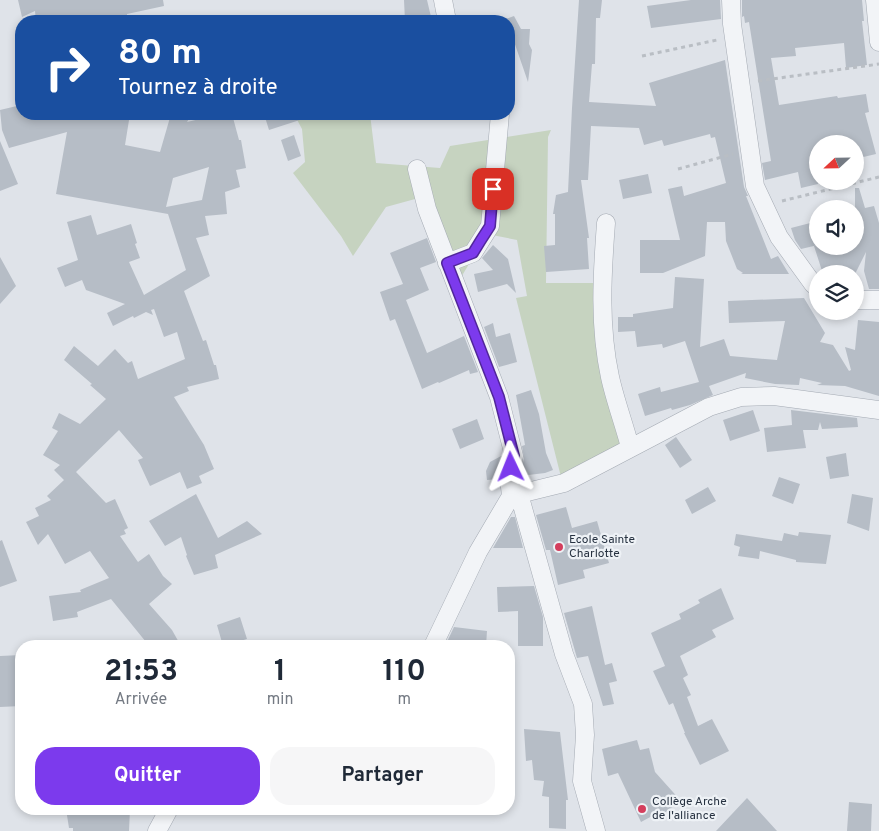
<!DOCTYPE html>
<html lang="fr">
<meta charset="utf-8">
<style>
:root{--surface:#fff;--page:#f6f6f7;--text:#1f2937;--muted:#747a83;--accent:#7c3aed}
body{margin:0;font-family:Overpass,sans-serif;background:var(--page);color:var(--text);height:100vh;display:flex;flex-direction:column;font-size:19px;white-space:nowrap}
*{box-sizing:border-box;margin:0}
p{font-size:16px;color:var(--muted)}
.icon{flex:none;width:28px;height:28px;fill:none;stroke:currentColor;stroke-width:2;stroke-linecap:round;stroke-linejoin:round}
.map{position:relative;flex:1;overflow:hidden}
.drawer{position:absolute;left:15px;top:640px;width:500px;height:175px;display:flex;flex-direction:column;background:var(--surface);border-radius:20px;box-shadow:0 2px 8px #0003}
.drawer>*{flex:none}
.hud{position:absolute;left:15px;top:15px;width:500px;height:105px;border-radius:20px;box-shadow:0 2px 8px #0003;background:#1a4fa0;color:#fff;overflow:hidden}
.needle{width:32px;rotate:248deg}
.tools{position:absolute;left:809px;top:135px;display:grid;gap:10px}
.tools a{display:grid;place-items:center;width:55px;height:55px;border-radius:50%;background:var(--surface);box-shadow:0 2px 8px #0003;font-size:25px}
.pin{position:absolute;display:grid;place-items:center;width:42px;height:42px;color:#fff;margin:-21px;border-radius:10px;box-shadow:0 2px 8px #0006}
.me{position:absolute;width:55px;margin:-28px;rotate:358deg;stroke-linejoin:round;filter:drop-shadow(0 0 4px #0008)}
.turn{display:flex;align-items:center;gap:18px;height:105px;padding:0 20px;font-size:22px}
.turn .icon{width:65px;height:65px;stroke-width:2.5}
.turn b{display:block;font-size:35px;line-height:42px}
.eta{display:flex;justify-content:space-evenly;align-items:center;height:85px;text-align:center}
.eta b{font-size:30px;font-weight:700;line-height:35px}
.action{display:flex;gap:10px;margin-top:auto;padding:10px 20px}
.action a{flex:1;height:58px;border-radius:20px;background:var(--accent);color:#fff;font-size:20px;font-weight:700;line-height:58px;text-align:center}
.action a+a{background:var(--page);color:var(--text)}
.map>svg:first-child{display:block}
</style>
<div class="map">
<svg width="879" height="831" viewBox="0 0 879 831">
<rect width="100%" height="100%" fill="#dfe3e9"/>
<path fill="#c6d3c0" d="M294 114H370L376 163 440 168 450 146 551 130 548 137 546 283H598L627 445 562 481 516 298 527 296 517 240 487 234 457 284 426 196 386 207 353 256 341 236 293 173 305 162 302 129Z"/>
<path fill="#b6bdc6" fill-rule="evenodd" d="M18 0H163L164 6 127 14V21H36L35 11 22 17Z
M404 0H427L432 21H405Z
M579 0H602L600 18H596L595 64H592L589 102 656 106 649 83 725 60 744 187 748 196H746L771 259 778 256 789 274H741L743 273 737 269 726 241 725 222H707L705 256 663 273H640V240H680L668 189 682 186 684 196 726 183 715 137 711 138 710 134 664 146 662 140 644 145 639 128 591 126 588 180H581L589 238H587L589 269 546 272 544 246 555 245V214H553L556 195 568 192 572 108Z
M691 0H720L721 19 651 28 647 6Z
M742 0H862L864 21H862L867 65 846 68 844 43 795 48 796 56 771 58 779 105 837 96 838 98 866 94 869 112 865 113 876 154 855 159V144H818V184L801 188 798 172 765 180 762 163 771 161 749 22 745 23 744 16 742 17Z
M514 16 521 29H530L529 44 532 50 528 82 509 27V21H507L506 19Z
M21 105V114H130L125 145 160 152 171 114H192L187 122 221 114H232L239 140H241L246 168 236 170 240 187 225 192 227 214 205 216 209 235 196 238 210 276 184 291 203 341 206 340 214 365H216L219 379 187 387 189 391 174 397 204 445 214 469 199 476 202 483 187 489 180 472 150 486 138 460 143 458 119 430 76 472 106 503 115 499 128 528 124 530 126 534 120 536 138 562 149 554 163 576 172 584 149 604 172 630 181 646H155L151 640 146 642 111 599 77 612 78 617 53 621 49 596 81 592 80 590 109 578 90 551 65 564 48 534 38 545 26 522 39 516 35 508 51 500 47 496 64 480 54 470 60 465 43 455 58 431 52 428 59 413 80 424 106 399 90 385 92 384 64 360 74 346 98 366 115 349 128 363 132 361 138 379 185 359 177 332 164 337 154 309 151 310 153 315 146 312 134 318 133 316 113 326 107 313 125 304 86 290 82 280 65 287 57 268 78 260 67 222 91 215 97 235 131 224 137 243 135 244 140 258 129 262 144 295 186 270 168 214 56 194 67 132 9 148 2 130 0 110ZM209 167 202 200 166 207 173 178Z
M264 114H309V117L269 130Z
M294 135 301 156 288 161 281 140Z
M0 141 18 184 0 191Z
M648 174 652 193 623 199 619 180Z
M855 188H859L865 208 874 206 879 223V289H869L864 271 866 252 855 274H823L814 246H855Z
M818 221V245L801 249 795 240 791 228Z
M427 238 436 262 420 268 429 290 406 300 427 353 464 336 478 372 470 374 469 370 439 383 438 382 422 389 395 319 390 321 380 292 403 284 390 253Z
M493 245 508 259 516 293 507 284 478 292 474 274 493 270 482 258Z
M0 257 16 286 0 304Z
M675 277 704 279 700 347 724 339 730 356 777 360 785 321 729 323 728 301 804 298 825 333 820 342 833 345 849 371 851 370 845 347 855 350 858 320 879 322V396L845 386 817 385 822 383 800 378 799 385 775 384 745 378 746 373 709 386 713 395 690 405 672 410 671 408 645 416 638 394 660 387 661 392 699 382 685 341 663 348 662 344 637 347 635 331 618 332V317H633V314L673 308Z
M493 323 496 337 510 333 517 362 499 367 484 327Z
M531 390 539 414 546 453 553 470 545 473 520 476 524 458 522 446 525 445 516 395Z
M753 410 760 431 730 441 723 420Z
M791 410 857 418 858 427 822 429 820 422 818 430H803L806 448 767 452 764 428 792 425Z
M477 419 484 439 460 449 452 429Z
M676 437 692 460 680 468 665 445Z
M846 453 849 476 830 479 826 457Z
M503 455 498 479 487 480 486 471 490 462Z
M779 477 800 484 793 504 772 496Z
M708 487 716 501 692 514 685 500Z
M196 494 218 538 247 521 262 534 215 555 218 568 194 575 186 556 187 555 181 537 165 546 149 521Z
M852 494 873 498 869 531 847 523Z
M566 507 572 528 597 521 609 563 583 570 585 578 558 585 550 550H546L536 515Z
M511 517H515L523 548H493Z
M799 532 831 535 826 564 796 562V560L760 551 759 559 738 556 740 547 734 545 736 534 782 541 784 533 798 536Z
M2 540 17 581 0 587V541Z
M534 586 543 617V646H518V611L498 612 497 587Z
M721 588 734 619 712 630 716 637 680 656 688 675 683 678 691 695 687 697 698 726 712 719 729 751 700 765 684 733H685L673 703 669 705 653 671 665 666 651 633 681 619 679 614 700 603 698 600Z
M592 606 605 665 612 663 617 681 609 683 614 704 603 706 588 656 577 658 564 613Z
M240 617 247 639 223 646 217 625Z
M454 627 487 631 486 646 446 644Z
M21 655V706L0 707V656Z
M524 729 560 732 568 800H566V829L549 828V797L542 796 544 781 534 780 532 760 526 761Z
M637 740 640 750 649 748 655 772 681 801 656 819 654 815 641 822 618 773 608 776 602 749Z
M747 798 777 831H716Z
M849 802 872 804 871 831H847Z
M66 809H130L129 831H73V828H69Z"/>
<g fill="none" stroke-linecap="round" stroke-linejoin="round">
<g stroke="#a4aab3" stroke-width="19">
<path id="minor" d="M443 0 447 21
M731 0 732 24 755 186 779 237 813 284 818 287
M875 0 879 42
M417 169 427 209 499 397 514 456 509 478 511 496
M606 223C602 275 599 326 610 377 615 400 624 424 630 447
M447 263 473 253 490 226 500 114
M855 300H879
M519 494 564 654 583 704 585 735 582 781 596 831
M433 646 478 552 511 496 564 483 709 407 741 397 774 396 879 410
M157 831 169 809"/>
</g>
<path stroke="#b9bec4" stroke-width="3" stroke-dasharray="4 4" stroke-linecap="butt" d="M642 56 717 40
M758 81 879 64
M678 169 733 154
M782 201 879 177"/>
<use href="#minor" stroke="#f2f4f7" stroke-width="18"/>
</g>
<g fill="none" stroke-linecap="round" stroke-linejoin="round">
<g stroke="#51269a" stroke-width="12">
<path id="route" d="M493 189 490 226 481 240 473 253 447 263 499 397 514 456 511 467"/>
</g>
<use href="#route" stroke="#7c3aed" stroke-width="9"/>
</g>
<g fill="#d43e5d" stroke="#eef2f6" stroke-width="2">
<circle cx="559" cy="547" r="5"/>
<circle cx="642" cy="809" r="5"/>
</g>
<g text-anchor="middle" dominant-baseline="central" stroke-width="4.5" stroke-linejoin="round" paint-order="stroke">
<g font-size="12" fill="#273241" stroke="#eef2f6" text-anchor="start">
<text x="569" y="540">Ecole Sainte<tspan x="569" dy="14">Charlotte</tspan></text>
<text x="652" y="802">Collège Arche<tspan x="652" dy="14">de l'alliance</tspan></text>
</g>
</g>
</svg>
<div class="tools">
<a><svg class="needle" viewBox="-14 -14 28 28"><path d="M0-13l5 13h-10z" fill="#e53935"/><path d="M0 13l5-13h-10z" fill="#747a83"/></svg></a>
<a><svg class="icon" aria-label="sound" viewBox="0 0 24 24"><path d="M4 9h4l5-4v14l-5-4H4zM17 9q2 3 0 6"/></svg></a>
<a><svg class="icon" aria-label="layers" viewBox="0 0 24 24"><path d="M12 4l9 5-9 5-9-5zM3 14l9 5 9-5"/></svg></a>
</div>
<div class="pin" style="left:493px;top:189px;background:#d93025"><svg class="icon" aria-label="arrive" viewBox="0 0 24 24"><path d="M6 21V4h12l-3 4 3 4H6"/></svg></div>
<svg class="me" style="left:511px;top:467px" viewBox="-20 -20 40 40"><path d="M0-17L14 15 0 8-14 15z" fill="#7c3aed" stroke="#fff" stroke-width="4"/></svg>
<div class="hud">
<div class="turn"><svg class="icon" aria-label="right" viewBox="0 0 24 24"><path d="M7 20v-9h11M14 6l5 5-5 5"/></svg><div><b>80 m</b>Tournez à droite</div></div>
</div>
<section class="drawer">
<div class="eta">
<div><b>21:53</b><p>Arrivée</p></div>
<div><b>1</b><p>min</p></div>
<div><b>110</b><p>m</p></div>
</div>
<div class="action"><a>Quitter</a><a>Partager</a></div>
</section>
</div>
